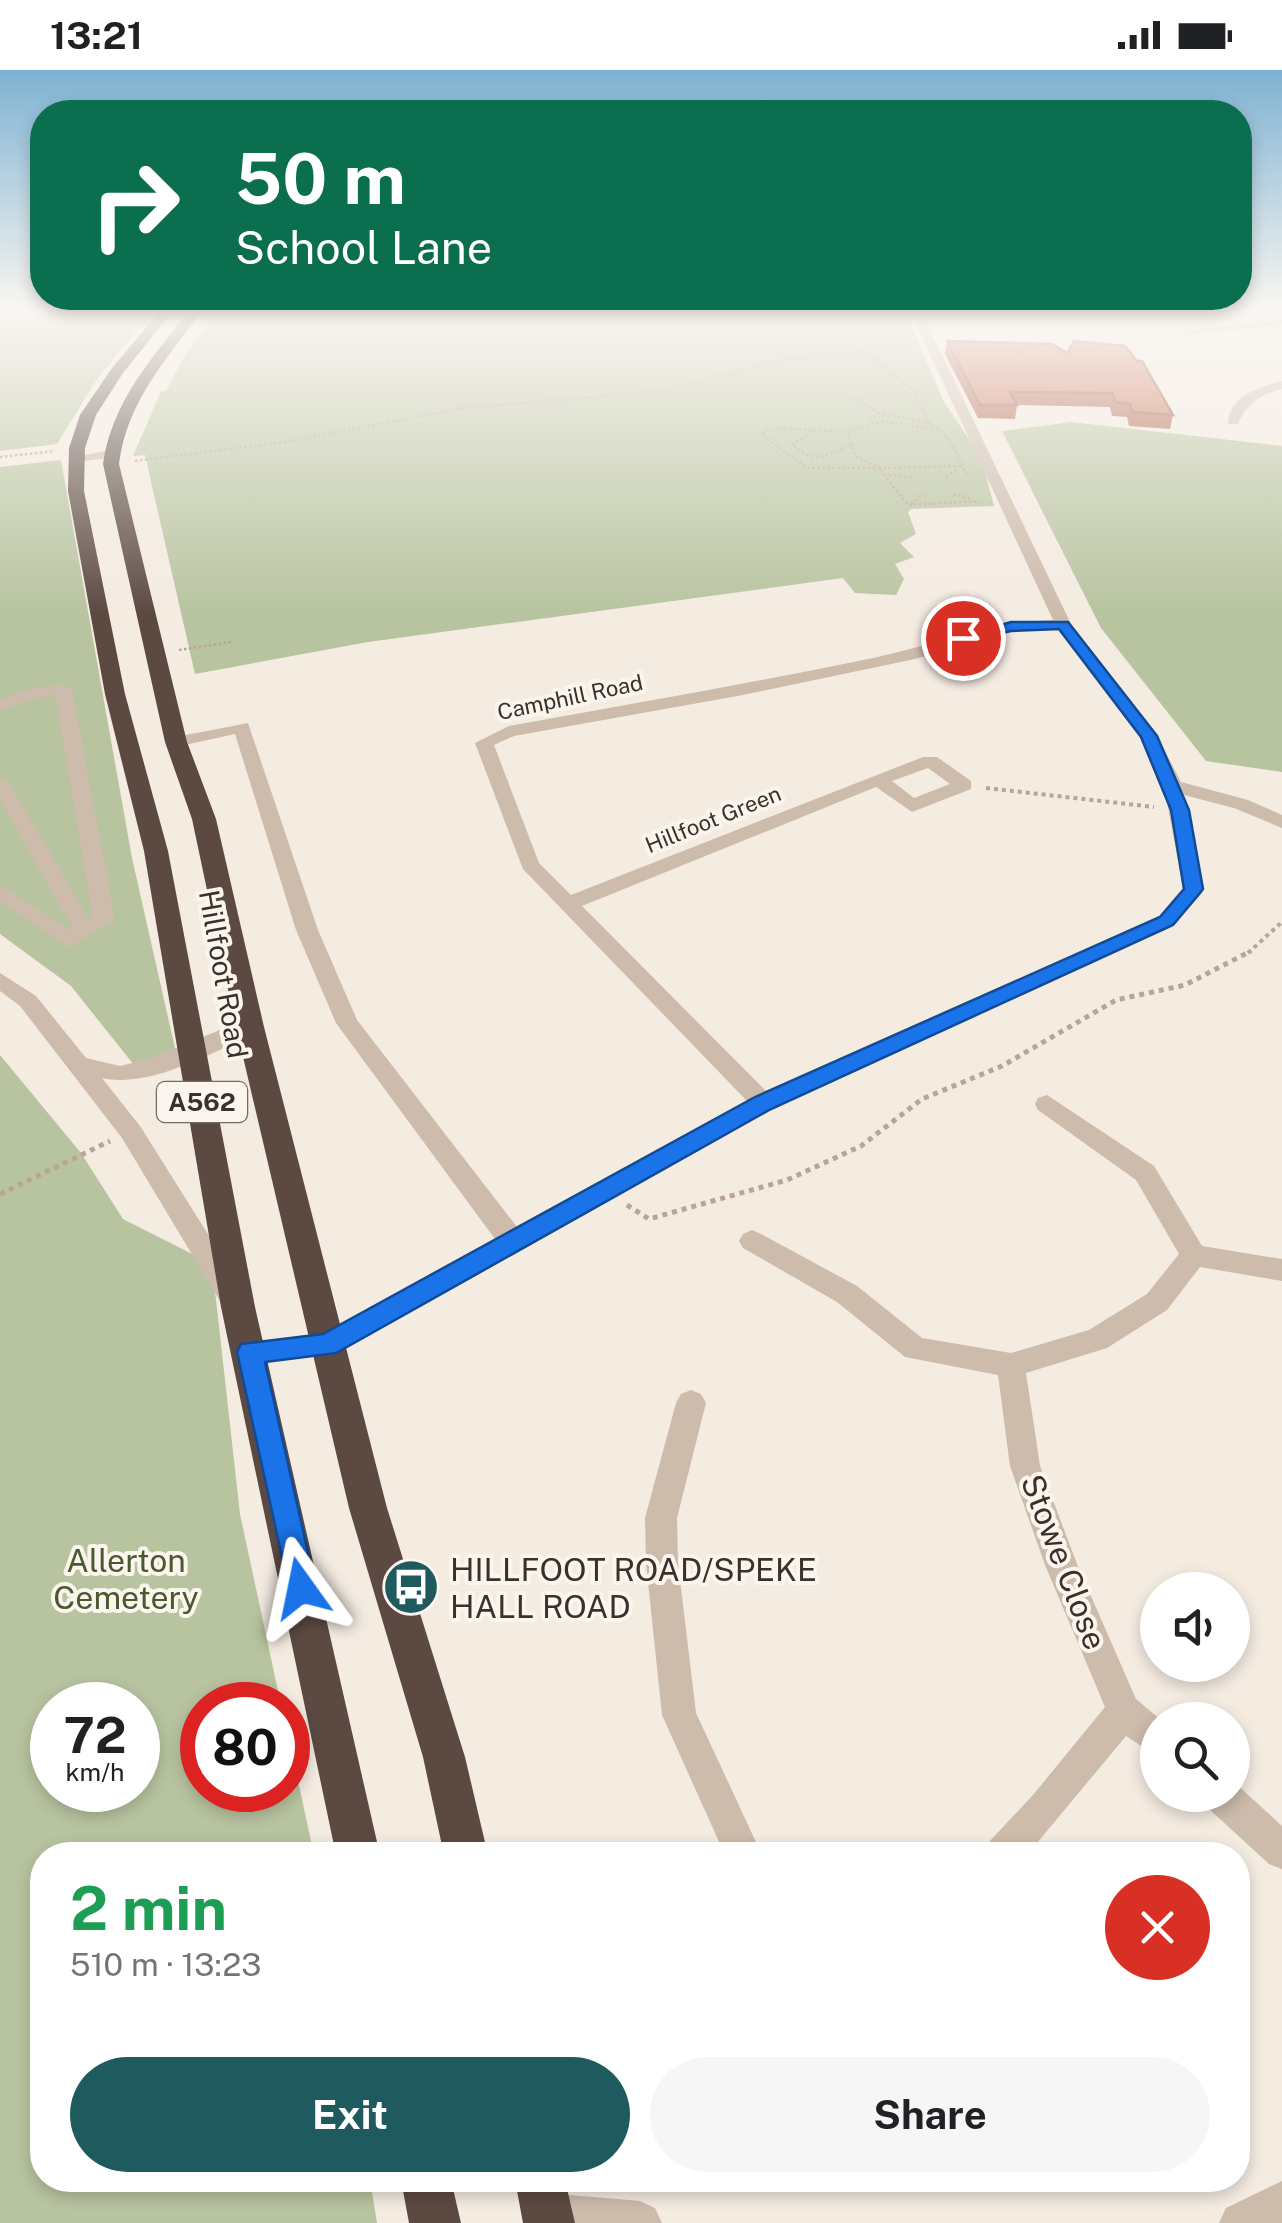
<!DOCTYPE html>
<meta charset="utf-8">
<style>
:root{--surface:#fff;--page:#f6f6f6;--text:#202124;--muted:#757577;--accent:#1f5a5e}
body{margin:0;font-family:"Public Sans",sans-serif;background:var(--page);color:var(--text);height:100vh;display:flex;flex-direction:column;font-size:38px;white-space:nowrap}
*{box-sizing:border-box;margin:0}
p{font-size:32px;color:var(--muted)}
.icon{flex:none;width:55px;height:55px;fill:none;stroke:currentColor;stroke-width:2;stroke-linecap:round;stroke-linejoin:round}
.map{position:relative;flex:1;overflow:hidden}
.side{position:absolute;left:30px;top:1772px;width:1220px;height:350px;display:flex;flex-direction:column;background:var(--surface);border-radius:40px;box-shadow:0 5px 15px #0003}
.side>*{flex:none}
.banner{position:absolute;left:30px;top:30px;width:1222px;height:210px;border-radius:40px;box-shadow:0 5px 15px #0003;background:#0b6e4f;color:#fff;overflow:hidden}
.tools{position:absolute;left:1140px;top:1502px;display:grid;gap:20px}
.tools a{display:grid;place-items:center;width:110px;height:110px;border-radius:50%;background:var(--surface);box-shadow:0 5px 15px #0003;font-size:50px}
.speed{position:absolute;left:30px;top:1612px;display:flex;gap:20px;font-size:50px;font-weight:700;text-align:center}
.speed>*{display:grid;place-content:center;width:130px;height:130px;border-radius:50%;background:var(--surface);box-shadow:0 5px 15px #0003;line-height:1}
.speed small{font-size:25px;font-weight:400}
.speed .limit{border:15px solid #d22;background:#fff;color:#111}
.pin{position:absolute;display:grid;place-items:center;width:85px;height:85px;color:#fff;margin:-42px;border:5px solid #fff;border-radius:50%;box-shadow:0 2px 10px #0007}
.me{position:absolute;width:110px;margin:-55px;rotate:348deg;stroke-linejoin:round;filter:drop-shadow(0 0 8px #0008)}
.turn{display:flex;align-items:center;gap:35px;height:210px;padding:0 40px;font-size:45px}
.turn .icon{width:130px;height:130px;stroke-width:2.5}
.turn b{display:block;font-size:70px;line-height:85px}
.round{display:grid;place-items:center;flex:none;width:105px;height:105px;border-radius:52px;background:var(--page)}
.overview{display:flex;align-items:center;justify-content:space-between;height:170px;padding:0 40px}
h1{font-size:60px;font-weight:700;line-height:75px;color:#1e9e55}
.button{display:flex;gap:20px;margin-top:auto;padding:20px 40px}
.button a{flex:1;height:115px;border-radius:60px;background:var(--accent);color:#fff;font-size:40px;font-weight:700;line-height:115px;text-align:center}
.button a+a{background:var(--page);color:var(--text)}
.status{display:flex;justify-content:space-between;align-items:center;height:70px;padding:0 50px;background:var(--surface);direction:ltr}
.status svg{height:28px;fill:currentColor}
.map>svg:first-child{display:block}
</style>
<div class="status"><b>13:21</b><svg viewBox="0 0 49 12"><path d="M0 12V9h3v3zM5 12V6h3v6zM10 12V3h3v9zM15 12V0h3v12zM26 1h20v11H26zM47 4h2v5h-2z"/></svg></div>
<div class="map">
<svg width="1282" height="2153" viewBox="0 0 1282 2153">
<rect width="100%" height="100%" fill="#f4ebe1"/>
<path fill="#b8c4a0" fill-rule="evenodd" d="M0 241H153L97 309 57 374 0 381Z
M219 241H905L944 332 981 387 994 436 911 439 908 442 916 464 900 473 914 487 895 494 904 509 896 525 855 523 843 508 368 572 195 604 145 385 133 386 161 321H166L187 281Z
M1071 352 1282 376V702L1206 691 1101 558 1002 361Z
M61 390 132 788 179 996 142 1005 71 916 0 864V397Z
M0 985 81 1083 123 1149 212 1194 240 1444 281 1635H202V1720H288V1664L314 1785H42V2110H370L377 2153H0ZM52 1635H138V1720H52Z"/>
<g fill="none" stroke-linecap="round" stroke-linejoin="round">
<path stroke="#b9a596" stroke-width="2.5" stroke-dasharray="2.5 2.5" stroke-linecap="butt" d="M852 241 849 269 913 320 928 351 948 368 967 404
M851 326 878 343 869 353
M878 343 929 353
M779 358 848 362 855 386 879 398H807L762 365 765 360Z
M816 361 792 374C815 396 826 385 851 375
M848 362 882 351 938 360
M0 387 55 381
M135 391 292 371 457 339 667 320 775 291 863 282
M961 396 879 398 908 435 980 431
M884 405 912 407
M946 407 958 398
M953 424 972 429
M911 434 923 424
M179 580 231 572"/>
<path stroke="#b9a596" stroke-width="4" stroke-dasharray="4 4" stroke-linecap="butt" d="M986 718 1154 737
M1248 883 1282 852"/>
<path stroke="#b9a596" stroke-width="5" stroke-dasharray="5 5" stroke-linecap="butt" d="M0 1124 110 1071
M627 1135 649 1149 787 1110 861 1076 922 1029 1002 996 1116 930 1185 915 1251 881"/>
<path fill="#cdbbac" fill-rule="evenodd" d="M910 241H921L1071 554 1155 662 1181 712 1248 730 1282 745V758L1234 738 1184 725 1203 819 1173 856 772 1039 337 1283 250 1294 240 1291 236 1282 240 1273 323 1263 495 1169 336 953 296 860 235 664 176 677 167 672 176 667 248 653 318 860 357 950 517 1157 747 1031 523 799 475 673 509 656C631 634 752 613 873 588 933 575 990 552 1053 550ZM1058 560 1140 667 1164 716 1183 818 1159 846 766 1021 582 836 876 717 912 742 971 719V711L937 687H923L571 825 539 793 494 675 514 666 743 625 915 589 1012 561ZM928 698 950 714 914 728 892 711Z
M1282 249V255L1191 264 1185 261Z
M47 250 156 251 162 254 156 257 43 255Z
M18 279 83 280 89 283 83 286 14 284Z
M1282 311V319C1260 325 1247 333 1238 354H1228C1228 327 1259 317 1282 311Z
M111 380 116 381V387L76 392 69 388Z
M63 614 72 619 115 850 69 877 0 831V815L70 860 73 859 0 730V707L9 713 89 849 93 847 55 625 28 630 0 640V629L24 620Z
M0 903 36 926 86 988 120 996 149 989 242 951H258L261 957 258 963C213 981 152 1019 102 1008L140 1056 243 1220 247 1228 243 1236 233 1239 223 1236 122 1068 20 936 0 921Z
M1047 1025 1154 1096 1202 1176 1282 1189V1211L1200 1197 1167 1240 1107 1278 1026 1303 1040 1396 1077 1494 1136 1629 1161 1650H1158V1687L1126 1666 1027 1785H984L989 1772 1033 1725 1105 1637 1045 1495 1010 1396 998 1305 905 1287 837 1232 743 1178 739 1171 743 1164 752 1160 761 1164 857 1216 922 1268 1011 1283 1089 1260 1147 1224 1179 1184 1136 1110 1038 1040 1035 1034 1038 1028Z
M691 1320 701 1324 706 1333 677 1448 678 1493 696 1643 762 1785H725L662 1645 646 1493 645 1448 676 1333 681 1324Z
M1234 1712 1282 1756V1799L1269 1794 1208 1738 1203 1725H1232Z
M1282 2111V2153H1219L1226 2138Z
M547 2123 640 2131 655 2138 662 2153H529L526 2144 532 2129Z"/>
<path fill="#5c4a42" fill-rule="evenodd" d="M160 241H173L123 303 96 345 85 378 84 421 125 624 168 781 255 1237 380 1785H336L221 1237 144 781 105 624 68 421 69 378 80 345 112 298Z
M189 241H202C166 290 127 331 119 394L187 672 216 749 264 957 387 1438 465 1687 488 1785H444L423 1687 349 1438 236 957 192 749 165 672 103 394C112 332 151 289 189 241Z
M401 2110H451L461 2153H409Z
M515 2110H565L575 2153H523Z"/>
</g>
<path fill="#ac5a40" d="M947 271 1137 291 1173 345 1170 359 1129 356 1127 347 1112 346 1110 337 1017 335 1015 349 978 348 945 284Z"/>
<path fill="#c8694b" stroke="#8c4a34" stroke-width="2.5" d="M947 271 1052 274 1067 283 1074 271 1125 276 1137 291H1142L1173 345 1132 342 1130 334 1115 332 1113 323 1010 322 1017 335H980Z"/>
<linearGradient id="sky" x2="0" y2="1"><stop stop-color="#7eb2d2"/><stop offset="0.44" stop-color="#faf6f2"/><stop offset="1" stop-color="#faf6f2" stop-opacity="0"/></linearGradient>
<rect width="1282" height="543" fill="url(#sky)"/>
<path fill="#1a73e8" stroke="#114b97" stroke-width="2.5" d="M1011 552H1068L1157 666 1189 740 1203 819 1200 823 1173 855 771 1039 336 1283 265 1292 316 1518 312 1528 301 1532 291 1528 237 1282 241 1274 323 1264 755 1027 1160 847 1184 819 1171 740 1141 667 1059 559 1011 561 963 572 955 568Z"/>
<defs>
<g id="bus-disc" transform="scale(2.875)"><circle r="9.5" fill="#1f5a5e" stroke="#fbf5ee"/><path d="M-5-6H5V4H4V6H2V4H-2V6H-4V4H-5ZM-3.5-4V0h7V-4ZM-3.5 1.2v1.5H-2V1.2ZM2 1.2v1.5H3.5V1.2Z" fill="#fff"/></g>
</defs>
<g fill-rule="evenodd">
<use href="#bus-disc" x="411" y="1517"/>
</g>
<g text-anchor="middle" dominant-baseline="central" stroke-width="8" stroke-linejoin="round" paint-order="stroke">
<g font-size="22" fill="#3b302b" stroke="#fbf5ee">
<text transform="translate(570 627) rotate(-12)">Camphill Road</text>
<text transform="translate(713 749) rotate(-22)">Hillfoot Green</text>
</g>
<rect fill="#fbf5ee" stroke="#756b66" stroke-width="2.5" x="157" y="1012" width="90" height="40" rx="8"/>
<g font-size="25" font-weight="bold" fill="#3b302b">
<text x="202" y="1032">A562</text>
</g>
<g font-size="28" fill="#3b302b" stroke="#fbf5ee">
<text transform="translate(224 904) rotate(80)">Hillfoot Road</text>
</g>
<g font-size="32" fill="#4a5a2e" stroke="#fbf5ee">
<text x="126" y="1490">Allerton<tspan x="126" dy="37">Cemetery</tspan></text>
</g>
<g font-size="32" fill="#3b302b" stroke="#fbf5ee">
<text transform="translate(1064 1492) rotate(69)">Stowe Close</text>
</g>
<g font-size="32" fill="#3b302b" stroke="#fbf5ee" text-anchor="start">
<text x="450" y="1499">HILLFOOT ROAD/SPEKE<tspan x="450" dy="37">HALL ROAD</tspan></text>
</g>
</g>
</svg>
<div class="tools">
<a><svg class="icon" aria-label="sound" viewBox="0 0 24 24"><path d="M4 9h4l5-4v14l-5-4H4zM17 9q2 3 0 6"/></svg></a>
<a><svg class="icon" aria-label="search" viewBox="0 0 24 24"><circle cx="10" cy="10" r="6"/><path d="M15 15l6 6"/></svg></a>
</div>
<div class="speed"><div>72<small>km/h</small></div><div class="limit">80</div></div>
<div class="pin" style="left:963px;top:568px;background:#d93025"><svg class="icon" aria-label="arrive" viewBox="0 0 24 24"><path d="M6 21V4h12l-3 4 3 4H6"/></svg></div>
<svg class="me" style="left:301px;top:1518px" viewBox="-20 -20 40 40"><path d="M0-17L14 15 0 8-14 15z" fill="#1a73e8" stroke="#fff" stroke-width="4"/></svg>
<div class="banner">
<div class="turn"><svg class="icon" aria-label="right" viewBox="0 0 24 24"><path d="M7 20v-9h11M14 6l5 5-5 5"/></svg><div><b>50 m</b>School Lane</div></div>
</div>
<section class="side">
<div class="overview"><div><h1>2 min</h1><p>510 m · 13:23</p></div><a class="round" style="background:#d93025;color:#fff"><svg class="icon" aria-label="close" viewBox="0 0 24 24"><path d="M6 6l12 12M18 6L6 18"/></svg></a></div>
<div class="button"><a>Exit</a><a>Share</a></div>
</section>
</div>
